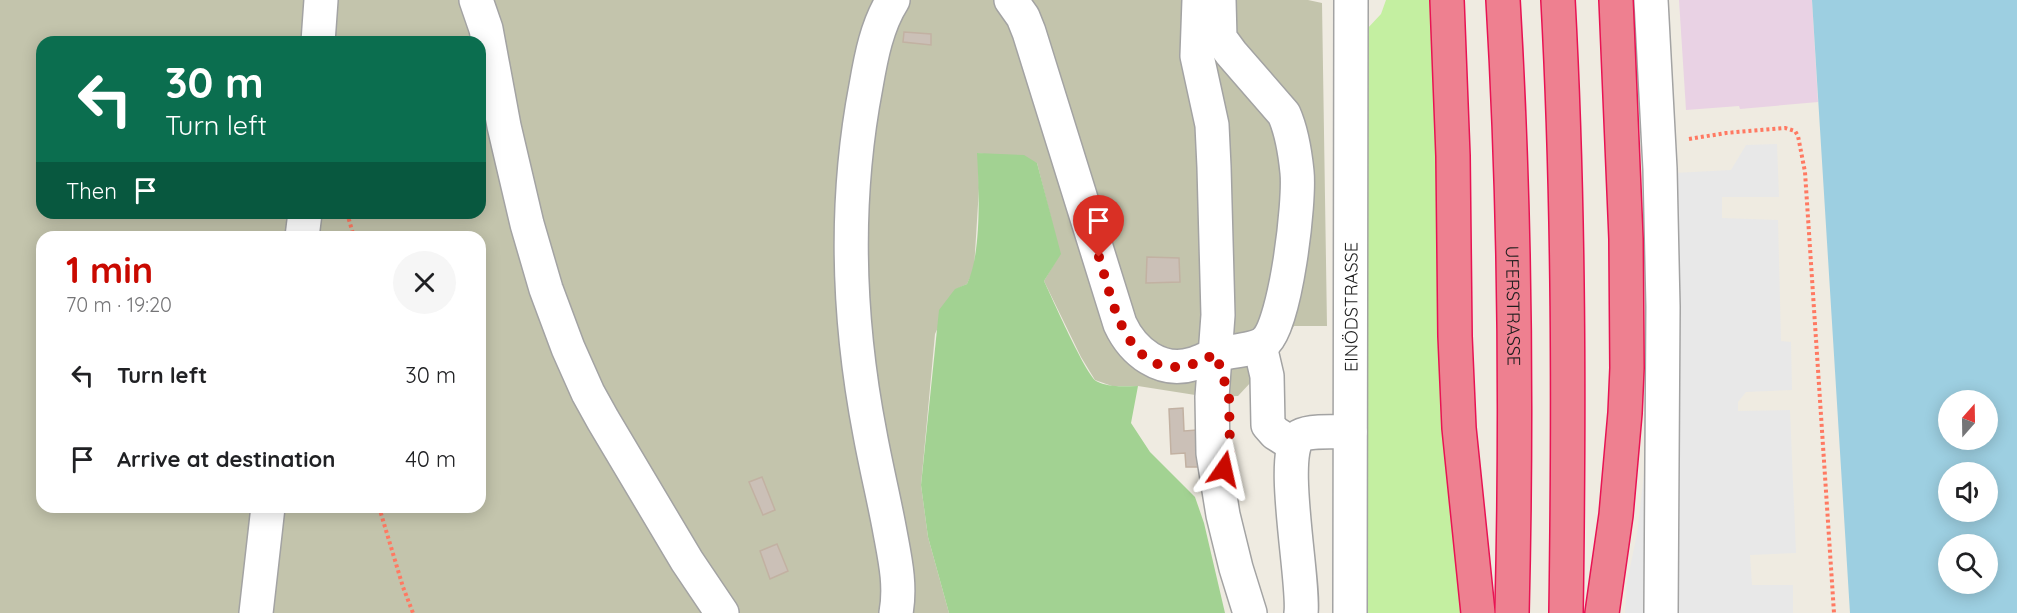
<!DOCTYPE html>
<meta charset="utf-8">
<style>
:root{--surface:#fff;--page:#f6f6f6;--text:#202124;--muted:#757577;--accent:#c90900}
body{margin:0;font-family:Quicksand,sans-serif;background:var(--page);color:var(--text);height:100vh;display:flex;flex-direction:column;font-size:22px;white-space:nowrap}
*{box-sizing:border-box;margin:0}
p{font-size:20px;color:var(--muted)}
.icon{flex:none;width:33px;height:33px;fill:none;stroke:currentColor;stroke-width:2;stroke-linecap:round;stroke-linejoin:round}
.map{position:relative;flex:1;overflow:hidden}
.sheet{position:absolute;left:36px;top:231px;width:450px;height:282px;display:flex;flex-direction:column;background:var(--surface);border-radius:18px;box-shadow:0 3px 15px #0003}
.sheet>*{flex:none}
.banner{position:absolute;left:36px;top:36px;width:450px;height:183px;border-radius:18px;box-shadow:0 3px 15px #0003;background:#0b6e4f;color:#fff;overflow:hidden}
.needle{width:39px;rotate:20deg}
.fabs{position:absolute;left:1938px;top:390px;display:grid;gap:12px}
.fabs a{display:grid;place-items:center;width:60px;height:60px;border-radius:50%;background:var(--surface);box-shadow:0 3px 15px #0003;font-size:30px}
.pin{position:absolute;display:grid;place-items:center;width:51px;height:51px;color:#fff;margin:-62px -26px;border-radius:50% 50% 50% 0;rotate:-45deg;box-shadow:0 0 6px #0007}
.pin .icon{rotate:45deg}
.me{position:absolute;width:66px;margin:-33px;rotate:11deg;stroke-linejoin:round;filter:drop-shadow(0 0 4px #0008)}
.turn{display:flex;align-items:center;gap:21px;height:126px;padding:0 30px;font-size:27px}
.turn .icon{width:78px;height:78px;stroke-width:2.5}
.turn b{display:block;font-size:42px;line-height:51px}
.then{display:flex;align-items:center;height:57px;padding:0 30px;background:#0003;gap:12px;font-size:22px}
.round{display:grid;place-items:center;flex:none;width:63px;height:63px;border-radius:32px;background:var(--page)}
.headline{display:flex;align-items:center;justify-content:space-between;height:102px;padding:0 30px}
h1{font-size:36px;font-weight:700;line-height:45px;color:var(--accent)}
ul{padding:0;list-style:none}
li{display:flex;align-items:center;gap:18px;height:84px;padding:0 30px}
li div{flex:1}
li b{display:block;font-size:22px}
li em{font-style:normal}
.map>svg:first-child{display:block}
</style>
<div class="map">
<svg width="2017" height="613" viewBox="0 0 2017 613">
<rect width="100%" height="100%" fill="#efebe1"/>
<path fill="#e9d2e4" d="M1679 0H1812L1818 102 1740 109 1739 106 1686 110Z"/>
<path fill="#c3c4ac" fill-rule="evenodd" d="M0 0H1308L1322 3 1327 326H1294L1279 352 1238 396 1208 397 1138 386H1112L1095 380 1081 357 1044 281 1060 254 1037 163 978 153 979 188 974 269 967 284 955 290 935 334 921 485 928 537 949 613H0ZM42 42H480V213H42ZM42 237H480V507H42Z"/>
<path fill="#c4efa1" d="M1386 0H1433L1467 613H1365L1367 29 1381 14Z"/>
<path fill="#a2d292" d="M977 153 1024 155 1037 163 1061 254 1044 281C1052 298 1085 373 1096 381 1109 388 1124 386 1138 386L1131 423 1150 452 1195 497 1204 523 1225 613H949L928 537 921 485 939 310 955 289 967 284C982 253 979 188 977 153Z"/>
<path fill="#e8e8e8" d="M1777 144 1779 197H1722V218L1778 220 1781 341 1791 342 1792 390 1746 392 1738 402V411L1790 410 1796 553 1750 555 1752 585H1793V613H1625L1627 582 1637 534 1645 465 1677 459 1674 173 1731 170 1746 145Z"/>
<path fill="#9dcfe1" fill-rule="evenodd" d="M1812 0H2017V613H1850ZM1948 400H1988V440H1948ZM1948 472H1988V512H1948ZM1948 544H1988V584H1948Z"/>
<path fill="#cbc0b7" stroke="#c2b1a2" stroke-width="1.5" d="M904 32 931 34V45L903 42Z
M1147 257 1179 258 1180 282 1146 283Z
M1183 408 1184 431 1197 430 1199 467H1186L1185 453 1171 454 1169 409Z
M762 477 775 510 763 515 749 482Z
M777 544 788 571 770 579 760 551Z"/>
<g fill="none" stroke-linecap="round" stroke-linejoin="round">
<g stroke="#a3a3a3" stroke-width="36">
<g id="minor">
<path d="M476 0 486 29 504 126 527 224 546 289 568 348 588 393 603 420 687 561 722 613"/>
<path d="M893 0C877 25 871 57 866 86 844 201 848 320 870 434 876 467 884 499 890 532 895 559 901 585 896 613"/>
<path d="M1011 0 1023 17 1029 32 1120 324C1133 352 1161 374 1193 364 1203 361 1212 355 1223 353 1233 351 1260 349 1266 341 1286 321 1300 202 1297 172 1295 152 1292 132 1284 114L1231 53 1220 38 1219 0"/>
<path d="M1199 0 1197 56 1212 125 1214 167 1218 315 1212 397 1213 453 1223 515 1236 568 1250 613"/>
<path d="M1651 0 1660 169 1663 307 1661 613"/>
<path d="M318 42 321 0"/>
<path d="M302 237 305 213"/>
<path d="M1260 346 1267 376 1268 425 1275 433 1294 445"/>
<path d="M256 613 268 507"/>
<path d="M1301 613C1305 583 1278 451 1300 436 1310 430 1338 432 1350 432"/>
<path id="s1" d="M1350 613 1351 0"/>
</g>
</g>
<g stroke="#e81353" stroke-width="36">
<g id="highway">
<path d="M1447 0 1453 156 1455 336 1459 428 1478 613"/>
<path id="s2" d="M1503 0C1515 204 1517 409 1512 613"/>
<path d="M1558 0C1569 204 1569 408 1566 613"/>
<path d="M1602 613 1616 515 1625 413 1627 368 1626 239 1616 0"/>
</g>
</g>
<path stroke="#ff7962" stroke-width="4" stroke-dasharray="3 3" stroke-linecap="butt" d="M1689 139 1726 133 1785 128 1795 131 1798 136 1805 172 1834 613
M347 213 354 237
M379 507 403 587 413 613"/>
<use href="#minor" stroke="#fff" stroke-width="33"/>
<use href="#highway" stroke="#ee8090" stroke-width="33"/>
</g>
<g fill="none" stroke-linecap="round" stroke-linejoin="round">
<path stroke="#c90900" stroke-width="10" stroke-dasharray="0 18" d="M1099 257C1112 298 1125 377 1186 366 1196 364 1206 358 1216 354L1229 396 1230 452 1224 469"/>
</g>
<g text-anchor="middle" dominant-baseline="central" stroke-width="4.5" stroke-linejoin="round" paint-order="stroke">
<g font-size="18" fill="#1c1c1c" stroke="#fff">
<text stroke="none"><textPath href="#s1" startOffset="306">EINÖDSTRASSE</textPath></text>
<text stroke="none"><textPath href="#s2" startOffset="306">UFERSTRASSE</textPath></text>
</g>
</g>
</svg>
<div class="fabs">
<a><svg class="needle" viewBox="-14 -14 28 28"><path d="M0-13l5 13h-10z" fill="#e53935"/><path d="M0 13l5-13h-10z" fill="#757577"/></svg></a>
<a><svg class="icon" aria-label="sound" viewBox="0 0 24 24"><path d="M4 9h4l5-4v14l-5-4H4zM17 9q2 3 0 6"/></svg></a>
<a><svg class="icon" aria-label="search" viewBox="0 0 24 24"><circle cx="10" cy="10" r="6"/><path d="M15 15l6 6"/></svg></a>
</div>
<div class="pin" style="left:1099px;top:257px;background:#d93025"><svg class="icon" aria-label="arrive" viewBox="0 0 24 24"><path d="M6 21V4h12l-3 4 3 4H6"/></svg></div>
<svg class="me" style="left:1224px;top:469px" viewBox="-20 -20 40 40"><path d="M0-17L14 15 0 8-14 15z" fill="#c90900" stroke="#fff" stroke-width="4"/></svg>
<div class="banner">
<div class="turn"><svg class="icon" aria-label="left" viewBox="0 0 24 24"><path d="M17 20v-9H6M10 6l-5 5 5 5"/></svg><div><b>30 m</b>Turn left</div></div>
<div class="then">Then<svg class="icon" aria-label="arrive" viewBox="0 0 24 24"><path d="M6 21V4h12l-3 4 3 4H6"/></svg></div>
</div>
<section class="sheet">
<div class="headline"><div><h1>1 min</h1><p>70 m · 19:20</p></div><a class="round"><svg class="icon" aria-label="close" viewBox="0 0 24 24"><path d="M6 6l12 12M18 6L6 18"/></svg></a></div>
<ul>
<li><svg class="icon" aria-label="left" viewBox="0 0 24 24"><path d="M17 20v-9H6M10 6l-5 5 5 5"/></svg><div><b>Turn left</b></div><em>30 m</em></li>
<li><svg class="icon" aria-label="arrive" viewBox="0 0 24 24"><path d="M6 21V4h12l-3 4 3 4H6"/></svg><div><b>Arrive at destination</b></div><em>40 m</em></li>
</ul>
</section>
</div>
